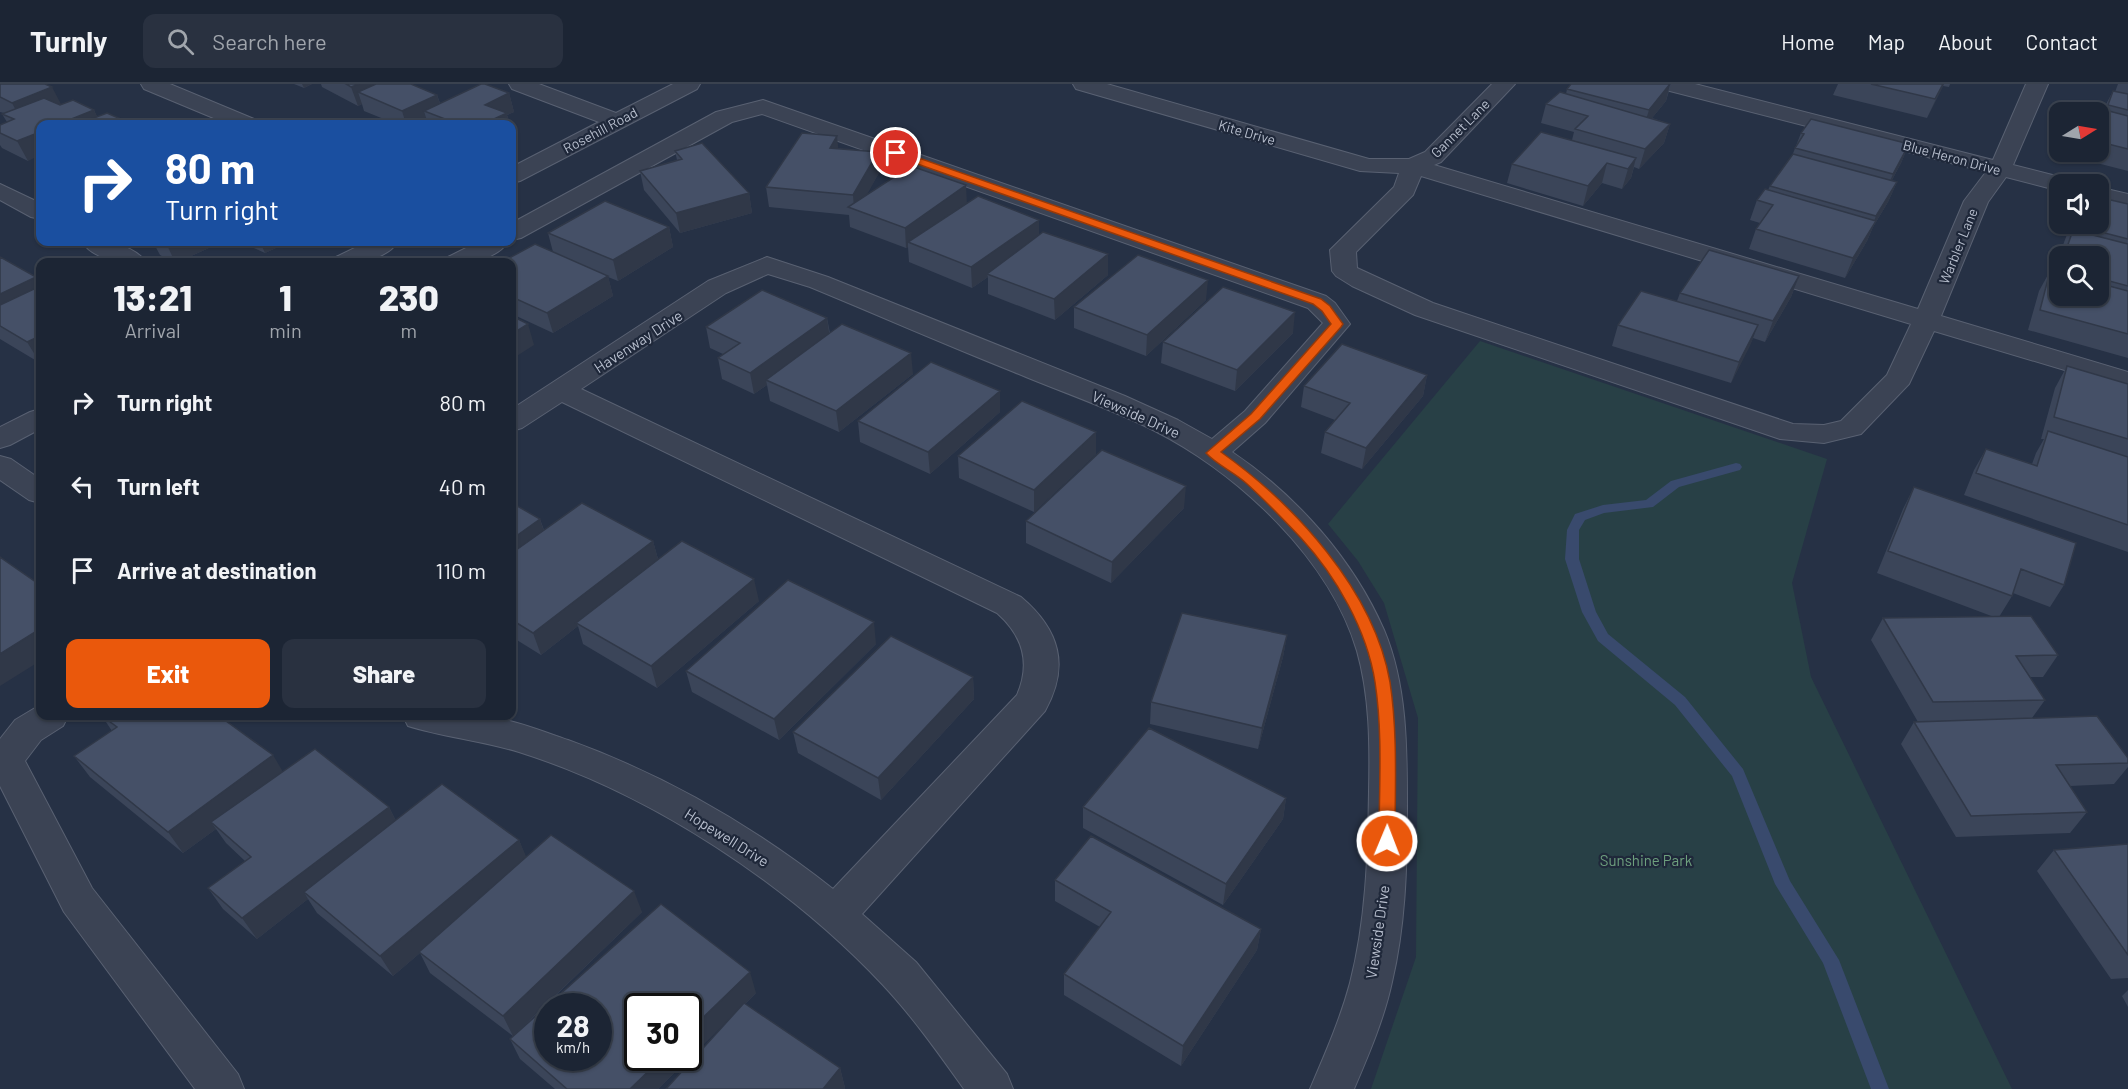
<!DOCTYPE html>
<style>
:root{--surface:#1c2534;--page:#293140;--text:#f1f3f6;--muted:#a0a5ac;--line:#3a424f;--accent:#ea580c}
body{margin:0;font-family:Barlow,sans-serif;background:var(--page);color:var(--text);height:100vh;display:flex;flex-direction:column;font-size:22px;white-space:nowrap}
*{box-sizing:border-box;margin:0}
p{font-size:20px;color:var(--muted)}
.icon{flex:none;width:33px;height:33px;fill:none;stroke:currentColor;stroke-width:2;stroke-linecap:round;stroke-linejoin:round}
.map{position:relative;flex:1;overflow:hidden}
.details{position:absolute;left:36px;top:174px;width:480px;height:462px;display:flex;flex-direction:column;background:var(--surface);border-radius:12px;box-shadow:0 2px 4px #0004,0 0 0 2px var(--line)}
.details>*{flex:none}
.banner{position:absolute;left:36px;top:36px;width:480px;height:126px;border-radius:12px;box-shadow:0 2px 4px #0004,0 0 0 2px var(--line);background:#1a4fa0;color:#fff;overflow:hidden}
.needle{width:39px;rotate:79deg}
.tools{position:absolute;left:2049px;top:18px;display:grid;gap:12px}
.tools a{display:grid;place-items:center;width:60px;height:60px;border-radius:12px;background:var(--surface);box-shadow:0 2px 4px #0004,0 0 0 2px var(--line);font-size:30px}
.speed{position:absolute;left:534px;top:909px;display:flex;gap:12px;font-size:30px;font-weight:700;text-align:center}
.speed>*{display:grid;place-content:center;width:78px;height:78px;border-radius:50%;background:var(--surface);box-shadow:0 2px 4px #0004,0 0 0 2px var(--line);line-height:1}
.speed small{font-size:15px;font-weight:400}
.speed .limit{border:3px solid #111;border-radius:9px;background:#fff;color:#111}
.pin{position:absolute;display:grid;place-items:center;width:51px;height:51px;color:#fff;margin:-26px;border:3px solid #fff;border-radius:50%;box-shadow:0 2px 6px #0007}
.me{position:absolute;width:66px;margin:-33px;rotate:1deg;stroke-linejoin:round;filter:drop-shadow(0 0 4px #0008)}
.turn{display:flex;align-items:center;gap:21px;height:126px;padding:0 30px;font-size:27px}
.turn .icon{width:78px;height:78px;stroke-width:2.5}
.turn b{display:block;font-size:42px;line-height:51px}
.eta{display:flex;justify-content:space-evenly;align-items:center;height:102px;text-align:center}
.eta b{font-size:36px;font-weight:800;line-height:42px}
.button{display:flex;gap:12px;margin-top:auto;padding:12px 30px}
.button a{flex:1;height:69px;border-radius:12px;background:var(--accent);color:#fff;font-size:24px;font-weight:800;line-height:69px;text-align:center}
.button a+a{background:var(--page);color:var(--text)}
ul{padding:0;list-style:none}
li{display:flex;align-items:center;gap:18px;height:84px;padding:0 30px}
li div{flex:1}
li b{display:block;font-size:22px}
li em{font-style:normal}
header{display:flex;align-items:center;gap:36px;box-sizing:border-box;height:84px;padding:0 30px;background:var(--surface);border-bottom:2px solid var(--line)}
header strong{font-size:28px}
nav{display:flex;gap:33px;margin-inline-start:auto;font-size:21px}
.search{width:420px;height:54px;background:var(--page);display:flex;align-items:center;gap:15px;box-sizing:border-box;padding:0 21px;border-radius:12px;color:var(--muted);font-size:22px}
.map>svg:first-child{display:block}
</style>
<header>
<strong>Turnly</strong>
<div class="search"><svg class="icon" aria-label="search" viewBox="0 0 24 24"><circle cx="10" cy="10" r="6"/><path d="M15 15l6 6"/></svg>Search here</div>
<nav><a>Home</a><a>Map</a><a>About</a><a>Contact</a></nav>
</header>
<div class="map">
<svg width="2128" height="1005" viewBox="0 0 2128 1005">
<rect width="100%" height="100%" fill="#263145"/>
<path fill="#284046" d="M1480 257 1827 375 1792 499 1811 593 2012 1005H1371L1416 873 1418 634 1384 519 1358 477 1328 440Z"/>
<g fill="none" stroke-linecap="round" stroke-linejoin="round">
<path fill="#394a6d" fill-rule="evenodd" d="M1736 379 1740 380 1742 383 1740 386 1679 403 1653 423 1604 429 1585 436 1579 446V475L1596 528 1608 550 1685 613 1743 685 1790 797 1839 876 1889 1005H1871L1823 879 1775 800 1732 692 1675 621 1598 557 1582 528 1565 475 1567 446 1575 430 1603 421 1646 416 1671 397Z"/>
<g stroke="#596172" stroke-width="2">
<path id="minor" d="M141 0H170L254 35 257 40H228L144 5Z
M509 0H539L616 29 673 0H700L697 5 520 97 512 99V83L599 38 512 5Z
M1073 0H1107L1369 75H1409L1425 68 1492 0H1515L1441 78 1434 81 1918 225 1964 117 1986 88 1662 5 1659 0H1695L1993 76 2026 0H2048L2013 81 2068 95 2072 100H2060V107L2006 93 1988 118 1941 232 2128 288V305L1934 247 1909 300 1861 350 1824 359 1780 355 1415 231 1352 202 1336 192 1332 187 1330 166 1394 103 1399 89 1360 87 1076 5ZM1421 92 1911 240 1887 291 1841 337 1824 341 1793 340 1433 219 1357 184 1356 168 1413 111Z
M763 16 1326 212 1335 219 1350 240 1265 339 1232 368C1296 411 1353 475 1384 546 1408 603 1407 669 1407 730 1407 786 1405 843 1392 898 1384 935 1369 970 1354 1005H1310C1325 970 1340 936 1350 899 1366 837 1368 772 1369 708 1370 661 1370 613 1357 567 1330 475 1239 390 1155 347 1110 324 1061 308 1014 288 946 261 878 231 810 203L768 190 726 209 581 305 1021 513C1060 546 1070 582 1045 627L862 830 916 878 1007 990 1013 1005H964C939 970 913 933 883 901 788 800 652 710 519 668 483 657 444 653 408 642L403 632C430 632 459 628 485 632 514 636 542 647 568 656 665 691 753 742 833 805L1017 611C1031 579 1023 552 997 529L562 318 522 344 512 347V325L708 197 767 173 828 193 1125 312 1178 336 1212 355 1245 327 1323 239 1308 224 762 30 732 38 521 154 512 156V139L716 28Z
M0 100 40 119V135L31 133 0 116Z
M2098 103 2128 110V124L2098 117Z
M82 158C102 156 132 159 146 178 125 180 95 177 82 158Z
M367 158H398C385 177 353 180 332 178L336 173Z
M478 158H508C495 177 465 180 444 178L448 173Z
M40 325V345L10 361 0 364V343L30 328Z
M0 372 11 375 40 395V419L29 416 0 396Z
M40 621V632H68L63 642 41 656 25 677 92 804 238 990 244 1005H195L64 828 0 702V655L15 636Z"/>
</g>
<use href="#minor" fill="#3b4354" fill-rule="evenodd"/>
</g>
<path fill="#3b4559" d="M0 0 61 21 94 26 97 33 132 40H40L28 77 2 64 0 61V41L7 38 2 30 4 29 0 28Z
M294 0H312L304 4Z
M321 0H411L437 11 440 19 509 9 514 28 507 31 510 40H428L427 37 419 40H396L364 27 362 20 358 22 322 3Z
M1571 0H1671L1666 17 1652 34 1670 40 1664 59 1639 85 1634 83 1631 94 1622 105 1602 99 1583 122 1507 99 1512 80 1572 56 1574 48 1541 39 1546 20 1566 10 1567 5Z
M1838 0H1950L1949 3 1943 2 1927 34 1833 11Z
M2118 0H2128V87L2089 77 2092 68H2098V49L2102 41 2098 40V38L2103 26 2113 7 2115 8Z
M1801 49 1909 60 1901 79 1892 96 1897 98 1888 118 1873 143 1867 157 1845 194 1749 165 1756 145 1760 139 1750 136 1757 116 1768 106 1770 102 1792 72Z
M839 64 880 87 866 111 967 119 1039 136V150L1108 170V191L1055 236 988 210V193L972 204 909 178 908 163 906 164 850 143 849 131 769 123 766 103Z
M675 67 749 109 752 129 680 149 644 106 640 87 677 76Z
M2128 120V274L2028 246 2039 207 2050 187 2054 188 2060 173V212H2098V172H2060L2064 161H2063L2071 140H2098Z
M669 143 673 163 618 197 608 193 613 212 553 249 512 230V178L553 168 548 149Z
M153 158H222L178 178H173L160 171Z
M241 158H289L265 169Z
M0 173 36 193 40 200V279L0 255Z
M1799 192 1791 213 1765 258 1753 254 1731 299 1612 262 1618 241 1677 217 1680 209Z
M1206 216 1146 272 1074 244V223Z
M827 234 830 249 913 290 839 348 770 317 767 301 754 310 722 295 718 274 723 270 710 264 706 243Z
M1293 249 1235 307 1161 279 1163 258Z
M2067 282 2128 300V468L1964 411 1974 386 1986 365 2032 380 2036 369 2044 355H2041L2055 304Z
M1427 291 1423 312 1362 385 1321 369 1325 348 1335 336 1301 323 1304 302Z
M1000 328 930 390 860 358 858 337Z
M1096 348V370L1034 428 959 394 958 372Z
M1914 403 2064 501 2050 523 2013 509 2012 512 1999 533 2058 571 2043 593H2030L2045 616 2032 634 2128 674V683L2114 700 2070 702 2087 728 2070 749 1956 753 1901 660 1914 638H1918L1871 556 1883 534 1994 533 1877 489 1903 425Z
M512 419 540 435 544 446 653 457 658 475 759 517 657 604 583 560 578 542 541 571 512 553Z
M1184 424 1111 499 1026 459V437Z
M1287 551 1283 573 1258 665 1150 640 1151 618Z
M876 560 779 656 692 608 686 587Z
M973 593 974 615 881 716 798 669 793 648Z
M102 632 283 688 389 723 396 737 519 756 526 774 642 828 522 944 756 909 745 920 840 984 845 1004 844 1005H666L739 925 658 1005H555L520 975 510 955 513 952 430 889 420 869 393 892 317 829 308 815 257 855 223 825 208 804 245 777 226 759 216 745 183 769 90 693 74 672 112 647Z
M1286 714 1283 735 1223 821 1083 744V723Z
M2128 760V894L2111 895 2037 787 2054 766Z
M1055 796 1261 845 1257 866 1181 982 1064 911V890L1100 843 1055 817Z
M2128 906V923L2122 912Z"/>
<path fill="#303848" d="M302 0H312L304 4Z
M359 0H395L358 8 362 20 358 22 351 3Z
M1670 0 1666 17 1643 45 1649 26Z
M1943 0H1944L1927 34Z
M52 3 62 22 22 38 12 19Z
M509 9 514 28 507 31 510 40H483L485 21Z
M437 11 443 29 424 27 427 37 419 40H406L402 27Z
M94 26 101 40H59Z
M1670 40 1664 59 1639 85 1645 65Z
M40 48V71L28 77 17 57Z
M837 52 839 71 830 64Z
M1909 60 1901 79 1885 109 1893 90Z
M878 68 880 87 858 127 854 125 853 111Z
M1636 74 1631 94 1622 105 1628 85Z
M1607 79 1602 99 1583 122 1588 102Z
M1897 98 1888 118 1873 143 1867 157 1845 194 1853 174 1870 147 1876 132Z
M966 101 967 121 908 158V163L906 164 905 144Z
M749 109 752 129 680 149 676 129Z
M1039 136V156L987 190 988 193 972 204 971 183Z
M669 143 673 163 618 197 613 176Z
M170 158H222L178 178H175L166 159Z
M260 158H289L265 169Z
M1108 170V191L1055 236 1054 215Z
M608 192 613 212 553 249 547 229Z
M1799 192 1791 213 1765 258 1773 237Z
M36 193 40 200V217L0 236V210Z
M1208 196 1206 216 1146 272 1147 251Z
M1295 228 1293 249 1235 307 1237 286Z
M827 234 830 255 766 296 767 301 754 310 750 289Z
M528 240 534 261 512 275V250Z
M1758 241 1750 262 1731 299 1739 278Z
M40 252V279L27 258Z
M911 269 913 290 839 348 836 327Z
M1427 291 1423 312 1362 385 1366 364Z
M1000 307V328L930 390 928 368Z
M1096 348V370L1034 428V406Z
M1186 402 1184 424 1111 499 1112 478Z
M540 435 547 457 512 482V455Z
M653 457 659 479 576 539 578 542 541 571 533 549Z
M754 495 759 517 657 604 651 582Z
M874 538 876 560 779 656 774 635Z
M40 545V577L0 602V570Z
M1287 551 1283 573 1258 665 1262 644Z
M973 593 974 615 881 716 878 694Z
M273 671 286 693 211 738 216 745 183 769 168 748Z
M1286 714 1283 735 1223 821 1226 800Z
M389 723 400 745 304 808 308 815 257 855 242 834Z
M519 756 528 777 393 892 380 872Z
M634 807 642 828 513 952 503 932Z
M1261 845 1257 866 1181 982 1183 962Z
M750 888 756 909 658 1005H630L662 974H688V948Z
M840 984 845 1004 844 1005H823Z"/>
<path fill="#455067" stroke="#303848" stroke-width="1.5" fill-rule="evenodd" d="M0 0H45L52 3 12 19 0 13Z
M346 0H359L351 3Z
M376 0H411L437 11 402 27 358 8Z
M481 0H485L509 9 485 21 507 29 483 40H458L424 27Z
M1571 0H1670L1649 26 1567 5Z
M1871 0H1943L1935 15Z
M2113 7 2128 10V26L2108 21Z
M1560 8 1670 40 1645 65 1575 45 1588 32 1546 20Z
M44 14 60 21 73 16 94 26 59 40H40V48L17 57 0 49V41L14 35 2 30Z
M2109 27 2128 32V65L2100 58Z
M107 29 132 40H78Z
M1811 35 1909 60 1893 90 1795 64 1804 50 1801 49Z
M1541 48 1636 74 1628 85 1607 79 1588 102 1512 80Z
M802 49 837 52 830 64 878 68 853 111 766 103Z
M702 59 749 109 676 129 640 87 682 75 675 67Z
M1793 70 1897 98 1876 132 1770 102Z
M911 82 966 101 905 144 848 123Z
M1765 105 1876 137 1853 174 1756 145 1773 121 1757 116Z
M978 112 1039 136 971 183 908 158Z
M2098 113 2128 120V155L2074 141 2075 140H2098Z
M605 117 669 143 613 176 548 149Z
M2073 146 2128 160V202L2098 194V172H2064Z
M1043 148 1108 170 1054 215 987 190Z
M535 160 608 192 547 229 512 213V178H502Z
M1709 166 1799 192 1773 237 1680 209Z
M1138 171 1208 196 1147 251 1074 223Z
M0 173 36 193 0 210Z
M2050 187 2060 189V212H2098V199L2128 207V250L2040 226Z
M1223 203 1295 228 1237 286 1163 258Z
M36 204 40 207V252L27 258 0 242V221Z
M762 206 827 234 750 289 718 274 740 259 706 243Z
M1641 207 1758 241 1739 278 1618 241Z
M512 232 528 240 512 250Z
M842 240 911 269 836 327 766 296Z
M1342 260 1427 291 1366 364 1325 348 1350 319 1304 302Z
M931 278 1000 307 928 368 858 337Z
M2067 282 2128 300V355L2054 333Z
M1022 317 1096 348 1034 406 958 372Z
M2048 347 2128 373V441L1976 389 1986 365 2037 382Z
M1102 366 1186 402 1112 478 1026 437Z
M1914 403 2076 459 2064 501 2021 485 2012 512 1888 467Z
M512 419 540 435 512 455Z
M582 419 653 457 533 549 512 536V469Z
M682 457 754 495 651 582 576 539Z
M0 473 40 501V545L0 570Z
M788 496 874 538 774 635 686 587Z
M1182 529 1287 551 1262 644 1151 618Z
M2031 532 2058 571 2016 572 2045 616 1933 618 1883 534Z
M891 552 973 593 878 694 793 648Z
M102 632H219L273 671 168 748 74 672 117 643Z
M2097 632 2128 674V679L2056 681 2087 728 1971 732 1914 638Z
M1149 644 1286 714 1226 800 1083 723Z
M315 665 389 723 242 834 208 804 251 773 211 738Z
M442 700 519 756 380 872 304 808Z
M551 751 634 807 503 932 419 868Z
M1091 752 1261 845 1183 962 1064 890 1111 828 1055 796Z
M2128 760V871L2054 766Z
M661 820 750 888 688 948V922H638V974H662L630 1005H567L510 955ZM548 922H598V974H548Z
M744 919 840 984 823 1005H666Z"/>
<path fill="#ea580c" stroke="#983908" stroke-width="1.5" d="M892 67H899L1321 215 1330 222 1343 240 1341 243 1260 335 1221 368C1294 420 1374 506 1390 598 1398 650 1395 705 1395 757L1393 762 1387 764 1381 762 1379 757C1379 705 1383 650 1375 598 1367 546 1336 492 1301 454 1283 435 1265 416 1246 399 1234 388 1217 381 1206 369L1251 330 1331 240 1322 227 1313 220 892 71Z"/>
<g text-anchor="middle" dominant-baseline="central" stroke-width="4.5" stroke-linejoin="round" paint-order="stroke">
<g font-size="14" fill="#b8bfce" stroke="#1f283a">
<text transform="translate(1460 44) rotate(-45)">Gannet Lane</text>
<text transform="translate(600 46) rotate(-28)">Rosehill Road</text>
<text transform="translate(1247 48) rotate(16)">Kite Drive</text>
<text transform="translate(1952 73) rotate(15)">Blue Heron Drive</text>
<text transform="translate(1958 162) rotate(-68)">Warbler Lane</text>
</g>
<g font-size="15" fill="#b8bfce" stroke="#1f283a">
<text transform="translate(638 257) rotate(-33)">Havenway Drive</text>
<text transform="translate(1136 330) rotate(24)">Viewside Drive</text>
<text transform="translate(727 753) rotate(32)">Hopewell Drive</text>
<text transform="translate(1377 848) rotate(-82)">Viewside Drive</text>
</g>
<g font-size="15" fill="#6ea07e" stroke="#1f283a">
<text x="1646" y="776">Sunshine Park</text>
</g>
</g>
</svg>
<div class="tools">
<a><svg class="needle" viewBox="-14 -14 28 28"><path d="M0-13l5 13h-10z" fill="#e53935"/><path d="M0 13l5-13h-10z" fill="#a0a5ac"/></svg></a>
<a><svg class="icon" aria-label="sound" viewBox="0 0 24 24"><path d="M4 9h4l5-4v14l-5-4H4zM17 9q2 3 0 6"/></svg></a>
<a><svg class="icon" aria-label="search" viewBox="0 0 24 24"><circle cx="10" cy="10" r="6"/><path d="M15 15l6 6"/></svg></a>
</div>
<div class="speed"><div>28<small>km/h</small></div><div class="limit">30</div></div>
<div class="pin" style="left:896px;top:69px;background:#d93025"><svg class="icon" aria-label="arrive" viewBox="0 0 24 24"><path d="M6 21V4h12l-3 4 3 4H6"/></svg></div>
<svg class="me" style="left:1387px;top:757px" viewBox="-20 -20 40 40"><circle r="17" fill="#ea580c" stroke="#fff" stroke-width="3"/><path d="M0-11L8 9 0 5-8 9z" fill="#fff"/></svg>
<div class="banner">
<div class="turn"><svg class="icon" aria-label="right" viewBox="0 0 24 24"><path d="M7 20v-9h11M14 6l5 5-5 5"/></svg><div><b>80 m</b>Turn right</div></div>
</div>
<section class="details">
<div class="eta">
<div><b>13:21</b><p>Arrival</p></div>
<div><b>1</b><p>min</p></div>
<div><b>230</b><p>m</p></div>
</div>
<ul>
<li><svg class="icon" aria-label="right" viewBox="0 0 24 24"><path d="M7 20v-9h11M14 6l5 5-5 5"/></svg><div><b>Turn right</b></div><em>80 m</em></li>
<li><svg class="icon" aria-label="left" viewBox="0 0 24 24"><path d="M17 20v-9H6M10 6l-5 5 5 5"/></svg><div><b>Turn left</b></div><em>40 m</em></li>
<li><svg class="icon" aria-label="arrive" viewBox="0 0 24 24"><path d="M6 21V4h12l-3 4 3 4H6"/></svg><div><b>Arrive at destination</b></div><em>110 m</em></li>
</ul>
<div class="button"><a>Exit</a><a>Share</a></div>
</section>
</div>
